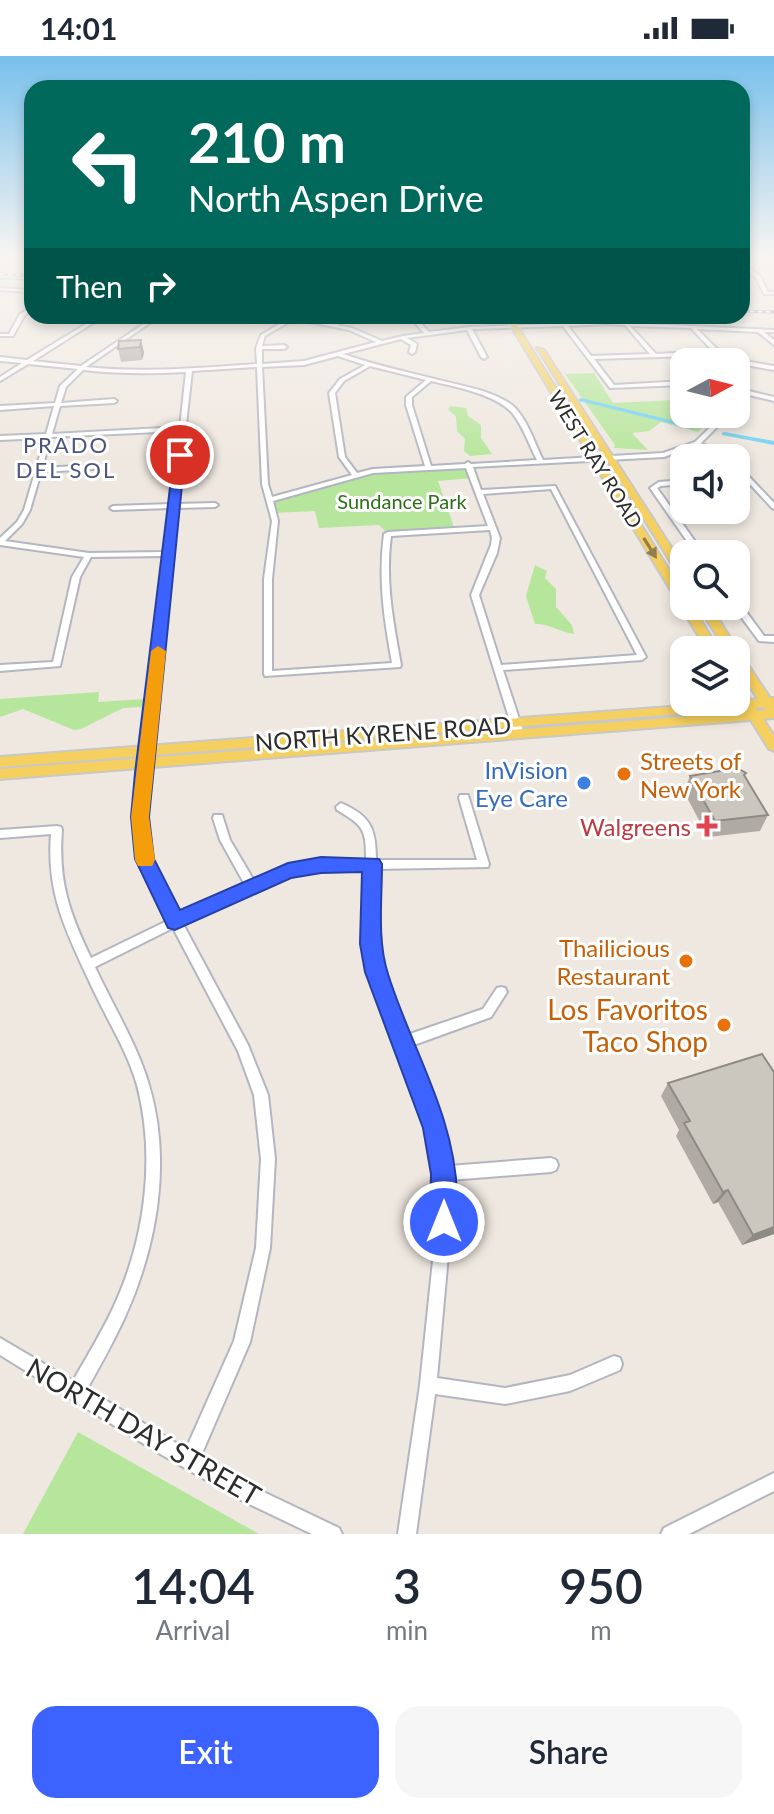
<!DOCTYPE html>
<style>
:root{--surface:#fff;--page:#f6f6f7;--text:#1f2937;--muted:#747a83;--accent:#3c63ff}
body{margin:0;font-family:Lato,sans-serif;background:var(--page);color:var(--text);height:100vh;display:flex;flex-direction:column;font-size:30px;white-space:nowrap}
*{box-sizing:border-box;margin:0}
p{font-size:26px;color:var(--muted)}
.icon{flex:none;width:44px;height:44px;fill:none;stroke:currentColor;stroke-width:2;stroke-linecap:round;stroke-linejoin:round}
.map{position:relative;height:1478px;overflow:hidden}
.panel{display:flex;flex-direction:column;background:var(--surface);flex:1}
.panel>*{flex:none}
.hud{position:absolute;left:24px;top:24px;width:726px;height:244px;border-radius:24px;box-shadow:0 4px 12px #0003;background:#00695c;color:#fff;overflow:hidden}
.needle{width:52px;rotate:83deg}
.buttons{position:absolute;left:670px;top:292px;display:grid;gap:16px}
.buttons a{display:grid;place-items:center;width:80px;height:80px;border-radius:16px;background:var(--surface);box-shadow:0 4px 12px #0003;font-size:40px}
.pin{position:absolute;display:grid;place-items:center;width:68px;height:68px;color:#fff;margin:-34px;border:4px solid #fff;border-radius:50%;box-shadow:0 2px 8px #0007}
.me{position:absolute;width:88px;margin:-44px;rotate:0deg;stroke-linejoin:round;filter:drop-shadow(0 0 6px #0008)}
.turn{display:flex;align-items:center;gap:28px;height:168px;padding:0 32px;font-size:36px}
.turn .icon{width:104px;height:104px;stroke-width:2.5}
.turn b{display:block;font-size:56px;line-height:68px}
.then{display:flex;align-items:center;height:76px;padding:0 32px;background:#0003;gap:16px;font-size:30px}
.eta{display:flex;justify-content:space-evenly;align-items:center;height:136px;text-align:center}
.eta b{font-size:48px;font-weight:600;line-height:56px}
.button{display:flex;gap:16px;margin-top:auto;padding:16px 32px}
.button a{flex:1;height:92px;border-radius:24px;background:var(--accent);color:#fff;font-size:32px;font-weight:600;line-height:92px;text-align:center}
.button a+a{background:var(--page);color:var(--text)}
.status{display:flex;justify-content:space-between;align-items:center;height:56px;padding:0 40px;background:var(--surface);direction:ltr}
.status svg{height:22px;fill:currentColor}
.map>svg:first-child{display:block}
</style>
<div class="status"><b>14:01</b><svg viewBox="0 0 49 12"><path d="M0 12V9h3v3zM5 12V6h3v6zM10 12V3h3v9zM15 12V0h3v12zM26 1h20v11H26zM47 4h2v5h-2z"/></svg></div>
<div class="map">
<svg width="774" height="1478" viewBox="0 0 774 1478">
<rect width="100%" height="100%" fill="#efe8e0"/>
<path fill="#b6e69b" d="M594 317 613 347 674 344 684 347 675 361 706 368 698 376 661 366 649 375 632 377 648 394 614 392 615 389 565 318Z
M451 350 466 352 468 360 481 369V382L492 398 470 400 464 395 465 383 457 375 456 361 448 353Z
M468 408 474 422 438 425 455 474 388 478 379 469 319 472 315 455 273 457 269 444 373 415Z
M535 509 547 515 545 522 556 533V551L572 569 574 578C559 576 551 568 535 568L526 540Z
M99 636 98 646 144 643 142 651 123 652 81 673 74 674 23 653 0 661V643Z
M78 1376 259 1478H23Z"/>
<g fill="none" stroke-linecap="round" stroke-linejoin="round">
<path fill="#70d2f3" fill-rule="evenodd" d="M0 222 32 223V225L0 224Z
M203 260H214L219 262 217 263Z
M581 342 695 370 696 371 693 373 579 345V343Z
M724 376 774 385V389L722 379V377Z"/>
<g stroke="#b3b6c1" stroke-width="4">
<path id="minor" d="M742 206 760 220 768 236H774V238H764L756 222 742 209Z
M0 232 32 234V236L0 234Z
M32 251V254L24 260 13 280H0V278H9L20 258Z
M99 260H104L33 305 81 310 148 265 122 260H134L154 264 86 311C143 317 200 312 257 308L256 292 261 279 289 262 286 260H295L332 268 344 260H349L337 269 352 272 382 285 403 280 424 277 409 260H414L429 276 469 271 606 266 774 274V276H764L774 284V289L758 276 697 273 717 293 715 300 774 310V314L694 300 594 303 614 329 684 325V329L610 332 563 270 472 273 487 301 484 303 481 301 467 274 407 282 417 288 415 296 412 298 409 296 411 289 401 283 343 298C377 310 412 317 447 326 468 331 494 336 512 349 527 362 534 386 543 404L663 397 695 386 724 358H730L701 387 728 402H720L697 389 664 401 473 411 481 434 555 430 646 601 642 604 503 614 524 678 519 681 514 678 471 539 491 489 492 482 490 474 391 480C385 524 393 565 401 609L400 611 265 620 264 618V523L272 465 262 428 257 311 192 315 177 448 215 447 218 449 215 451 177 452 172 496 174 498 172 500 149 717 146 788 156 819 178 859 244 827 220 784 213 762 214 759H222L223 762 230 784 253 823 288 811 321 805 366 804C366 773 364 770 337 754L336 751 341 747C371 760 376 773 376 804H477L459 742 460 739H468L489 808 488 811 376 813 377 888 382 916 407 979 483 953 497 932 501 931 505 932 507 936 491 961 411 990 443 1072 449 1110 551 1102 556 1104 558 1109 556 1114 551 1116 450 1124 451 1166 437 1322 505 1332 570 1319 614 1300 620 1302 622 1308 620 1314 570 1335 505 1348 435 1338 416 1478H398L420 1329 437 1166 436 1118 429 1072 370 916 365 888 366 813C340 813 316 813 291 819 253 828 217 851 183 868L248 989 268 1039 275 1103 270 1192 250 1286 200 1402 253 1431 339 1472 342 1478H312L241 1444 157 1396 0 1299V1282L73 1325C87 1300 102 1276 114 1250 145 1183 156 1101 137 1029 127 994 106 962 91 929 67 877 46 838 51 778L0 782V774L57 770 61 771 62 774C58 825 69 856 91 902L169 864 146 819 136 788 139 717 165 500 91 501 80 521 60 610 0 615V609L53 606 72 521 84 501 0 489V482L17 466 24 454 45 382 0 384V380L46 378 54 350 0 354V350L55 347 60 330 78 313 28 308 0 325V321L22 307 0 305V301L27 304ZM294 263 349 274 376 286 304 305 262 308V293H284L287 291 284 289 262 290 265 280ZM606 268 625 269 650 298 591 300 568 270ZM630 270 691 272 711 293V299L694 296 656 298ZM338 300 365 309 340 323 329 337 339 401 352 419 272 441 268 428 262 311 304 309ZM370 310 426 324 406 341V349L425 410 373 413 357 417 345 401 335 337 344 325ZM83 314C117 318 152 318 186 316L180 371 52 378 60 350 114 347 117 345 114 343 61 347 66 331ZM431 325C455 331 497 338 513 358 524 372 529 389 537 404L471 408 468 406 465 408 431 410 412 349V341ZM179 375 171 448 113 450 110 452 113 454 170 452 165 496 89 497 5 485 22 468 30 454 41 416 93 413 96 411 93 409 42 412 51 381ZM466 412 488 470 388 476 384 478C378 524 384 562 392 607L272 615V523L278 465 273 445 373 417ZM551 433 637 599 501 609 479 539 497 497 500 482 483 438ZM173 872 238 995 254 1039 261 1103 256 1192 234 1285 186 1393 87 1333C100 1310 113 1287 124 1263 157 1191 172 1106 149 1029 137 988 113 950 95 911Z
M736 332 774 341V345L749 339 736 351V346L744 338 736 336Z
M736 407 774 447V453L772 452 736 413Z
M684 424V428L661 430 657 432 704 498H696L650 432 659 426Z
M736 546H739L764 580H774V586L759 585 733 550H736Z
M774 1417V1435L689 1478H661L664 1472Z"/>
</g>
<g stroke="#c8c8c8" stroke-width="4">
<path id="major" d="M505 260H511L684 538V550H692L719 594H707Z
M537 292 544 294 684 511V522L679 519Z
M698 550H710L738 594 736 596 740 597 770 642H774V662L763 663 774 680V695L769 693 751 664 0 723V713L746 656 743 653 0 711V701L736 646 738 645 736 641V627L740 628 750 644 758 643 736 609V594H726ZM763 651 766 654 758 655 756 652Z"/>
</g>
<use href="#minor" fill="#fff" fill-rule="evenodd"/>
<use href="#major" fill="#f6d05e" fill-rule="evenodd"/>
<g stroke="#a1a5b8" stroke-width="3">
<path id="rail" d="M0 218 32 220
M742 255 774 256"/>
</g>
<use href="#rail" stroke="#fff" stroke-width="2" stroke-dasharray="4" stroke-linecap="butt"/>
</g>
<path fill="#afaaa3" d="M141 284 144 297 142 304 121 306 118 293Z
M690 720H744L768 759 760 775 708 781 684 736Z
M668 1027 774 1178 742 1189 718 1146 713 1148 676 1080 679 1074 661 1040Z"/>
<path fill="#8e8b85" d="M141 284 144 297 142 304 140 291Z
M728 1134 718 1146 713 1148 723 1136Z
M774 1171V1178L742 1189 753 1179Z"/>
<path fill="#cbc6be" stroke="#8e8b85" stroke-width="2" d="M141 284 140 291 118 293 119 285Z
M737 712 746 717 744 719 768 759 715 765 690 720Z
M762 998 774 1016V1171L753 1179 728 1134 723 1136 684 1067 690 1065 668 1027Z"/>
<defs><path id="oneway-solid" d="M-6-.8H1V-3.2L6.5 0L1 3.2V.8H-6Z" transform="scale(2)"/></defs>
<use fill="#927e46" href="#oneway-solid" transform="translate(650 492) rotate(58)"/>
<linearGradient id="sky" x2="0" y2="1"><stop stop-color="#78c0ec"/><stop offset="0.49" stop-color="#f8f5f1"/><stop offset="1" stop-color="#f8f5f1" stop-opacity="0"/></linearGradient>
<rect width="774" height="409" fill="url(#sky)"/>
<path fill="#3c63ff" stroke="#2740a6" stroke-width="2" d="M180 396 185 399 149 761 154 803 180 854 288 807 321 801 379 803 382 808C382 844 377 884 388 918 411 992 455 1059 457 1139 457 1152 458 1163 453 1175L444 1179 434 1175 430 1166 431 1118 423 1072 365 916 360 888 362 816 321 817 291 822 175 874 168 872 135 803 131 761 135 717 174 399Z"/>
<path fill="#f59e0b" d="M158 590 166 595 149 761 155 804 152 810H138L135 804 131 761 151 595Z"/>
<g fill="#e8710a" stroke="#fff" stroke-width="3">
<circle cx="624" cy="718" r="8"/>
<circle cx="686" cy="905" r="8"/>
<circle cx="724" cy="969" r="8"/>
</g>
<circle fill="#3f7fe0" stroke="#fff" stroke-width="3" cx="584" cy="727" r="8"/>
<path fill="#e0444e" stroke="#fff" stroke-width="3" d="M703 758h8v8h8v8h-8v8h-8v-8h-8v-8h8z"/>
<g text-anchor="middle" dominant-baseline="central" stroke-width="6" stroke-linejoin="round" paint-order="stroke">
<g font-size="20" fill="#2d2d2d" stroke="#fff">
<text transform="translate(596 403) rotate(58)">WEST RAY ROAD</text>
</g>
<g font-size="20" fill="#2c6f19" stroke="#fff">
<text x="402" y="445">Sundance Park</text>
</g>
<g font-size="22" letter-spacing="2" fill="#4b5580" stroke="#fff">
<text x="66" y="388">PRADO<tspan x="66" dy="25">DEL SOL</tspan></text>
</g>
<g font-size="24" fill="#2d2d2d" stroke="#fff">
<text transform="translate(383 677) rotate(-4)">NORTH KYRENE ROAD</text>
</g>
<g font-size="24" fill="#c56008" stroke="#fff" text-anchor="start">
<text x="640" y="704">Streets of<tspan x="640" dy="28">New York</tspan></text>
<text x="670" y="891" text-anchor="end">Thailicious<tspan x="670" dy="28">Restaurant</tspan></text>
</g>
<g font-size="24" fill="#366cbe" stroke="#fff" text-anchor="end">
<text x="568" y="713">InVision<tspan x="568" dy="28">Eye Care</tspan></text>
</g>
<g font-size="24" fill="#be3a42" stroke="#fff" text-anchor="end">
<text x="691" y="770">Walgreens</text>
</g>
<g font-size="28" fill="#c56008" stroke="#fff" text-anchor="end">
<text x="708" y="953">Los Favoritos<tspan x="708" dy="32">Taco Shop</tspan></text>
</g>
<g font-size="28" fill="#2d2d2d" stroke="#fff">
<text transform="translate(144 1375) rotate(30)">NORTH DAY STREET</text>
</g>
</g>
</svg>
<div class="buttons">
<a><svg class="needle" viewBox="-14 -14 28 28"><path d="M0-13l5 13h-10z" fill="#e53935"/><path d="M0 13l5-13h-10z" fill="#747a83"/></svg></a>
<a><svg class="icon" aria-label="sound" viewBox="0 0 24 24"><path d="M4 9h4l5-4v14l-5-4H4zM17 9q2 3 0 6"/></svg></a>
<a><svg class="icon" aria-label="search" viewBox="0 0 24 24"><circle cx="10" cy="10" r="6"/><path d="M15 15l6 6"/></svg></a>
<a><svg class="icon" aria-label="layers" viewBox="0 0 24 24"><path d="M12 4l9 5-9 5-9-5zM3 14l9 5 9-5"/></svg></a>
</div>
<div class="pin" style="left:180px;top:399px;background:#d93025"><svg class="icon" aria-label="arrive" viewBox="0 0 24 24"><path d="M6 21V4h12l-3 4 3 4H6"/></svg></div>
<svg class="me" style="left:444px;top:1166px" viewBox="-20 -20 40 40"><circle r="17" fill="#3c63ff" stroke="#fff" stroke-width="3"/><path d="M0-11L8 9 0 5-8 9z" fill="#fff"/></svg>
<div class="hud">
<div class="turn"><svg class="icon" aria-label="left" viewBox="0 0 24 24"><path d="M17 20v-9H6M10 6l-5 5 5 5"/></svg><div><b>210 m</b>North Aspen Drive</div></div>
<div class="then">Then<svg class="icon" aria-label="right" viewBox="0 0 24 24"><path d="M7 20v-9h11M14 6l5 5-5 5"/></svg></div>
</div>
</div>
<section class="panel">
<div class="eta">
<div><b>14:04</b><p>Arrival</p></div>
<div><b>3</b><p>min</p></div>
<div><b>950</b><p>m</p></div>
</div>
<div class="button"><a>Exit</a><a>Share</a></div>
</section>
